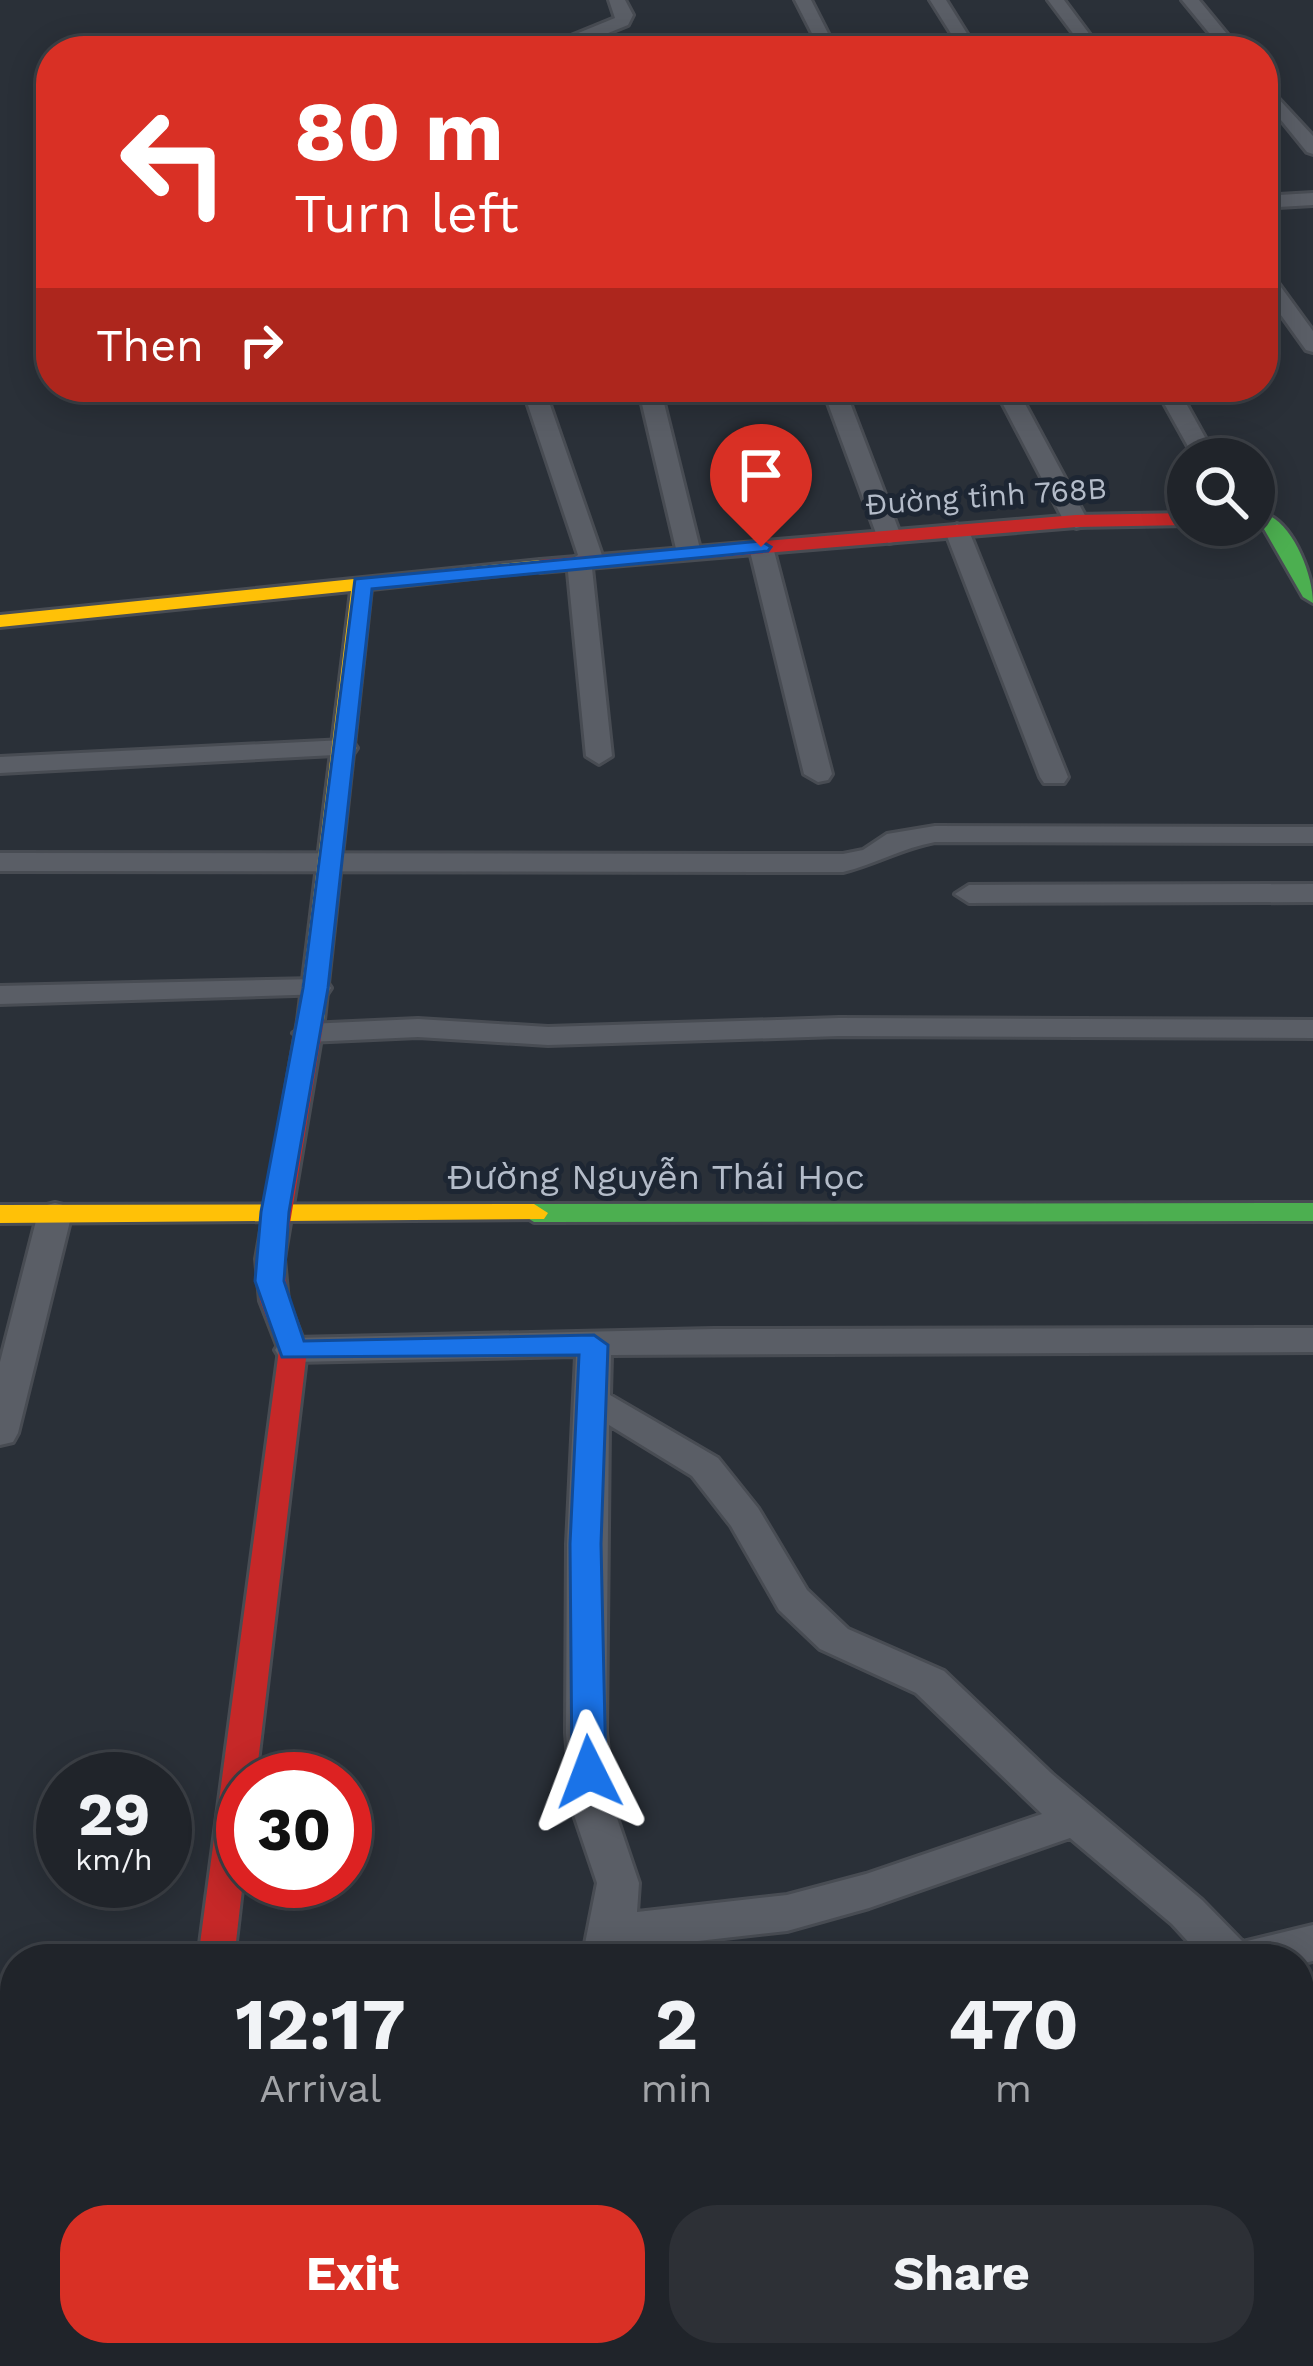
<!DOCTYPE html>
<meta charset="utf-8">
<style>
:root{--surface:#20242a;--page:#2d3036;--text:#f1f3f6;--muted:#a2a4a8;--line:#3d4147;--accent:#d93025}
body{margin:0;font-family:"Work Sans",sans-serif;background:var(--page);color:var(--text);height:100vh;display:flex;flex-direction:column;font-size:45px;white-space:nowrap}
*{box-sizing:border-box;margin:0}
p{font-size:39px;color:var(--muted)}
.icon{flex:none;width:66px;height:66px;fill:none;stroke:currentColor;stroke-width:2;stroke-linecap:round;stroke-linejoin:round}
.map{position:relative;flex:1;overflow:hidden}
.side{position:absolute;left:0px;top:1944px;width:1314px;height:423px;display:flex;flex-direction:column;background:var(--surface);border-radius:48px 48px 0 0;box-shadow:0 6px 30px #0003,0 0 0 3px var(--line)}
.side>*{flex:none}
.banner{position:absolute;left:36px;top:36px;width:1242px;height:366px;border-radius:48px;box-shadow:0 6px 30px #0003,0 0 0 3px var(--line);background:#d93025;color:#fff;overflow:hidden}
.buttons{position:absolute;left:1167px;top:438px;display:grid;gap:24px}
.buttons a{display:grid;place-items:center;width:108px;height:108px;border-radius:50%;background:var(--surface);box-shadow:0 6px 30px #0003,0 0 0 3px var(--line);font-size:60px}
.speed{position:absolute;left:36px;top:1752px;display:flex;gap:24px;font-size:60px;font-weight:700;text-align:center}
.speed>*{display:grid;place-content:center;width:156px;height:156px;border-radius:50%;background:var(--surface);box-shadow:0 6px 30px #0003,0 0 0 3px var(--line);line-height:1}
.speed small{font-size:30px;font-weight:400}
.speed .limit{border:18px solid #d22;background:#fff;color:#111}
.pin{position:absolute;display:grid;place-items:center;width:102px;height:102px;color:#fff;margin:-123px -51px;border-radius:50% 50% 50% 0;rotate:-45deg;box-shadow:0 0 12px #0007}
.pin .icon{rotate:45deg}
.me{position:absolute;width:132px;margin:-66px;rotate:357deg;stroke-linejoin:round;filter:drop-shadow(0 0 9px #0008)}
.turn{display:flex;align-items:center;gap:42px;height:252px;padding:0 60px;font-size:54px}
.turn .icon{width:156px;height:156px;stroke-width:2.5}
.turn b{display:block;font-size:84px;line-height:102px}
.then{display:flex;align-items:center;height:114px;padding:0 60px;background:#0003;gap:24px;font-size:45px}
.eta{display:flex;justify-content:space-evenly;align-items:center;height:204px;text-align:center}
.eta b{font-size:72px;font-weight:700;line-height:84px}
.action{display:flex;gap:24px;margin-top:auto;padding:24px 60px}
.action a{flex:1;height:138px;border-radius:48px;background:var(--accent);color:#fff;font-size:48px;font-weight:700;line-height:138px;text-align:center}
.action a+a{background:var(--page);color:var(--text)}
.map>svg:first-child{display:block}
</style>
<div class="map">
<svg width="1313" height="2366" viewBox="0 0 1313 2366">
<rect width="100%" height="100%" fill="#2a3038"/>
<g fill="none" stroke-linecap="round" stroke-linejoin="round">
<g stroke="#484c53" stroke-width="6">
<path id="street" d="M609 0H625L633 15 628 25 586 42 589 51H573L571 36 615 18Z
M795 0H811L837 51H821Z
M930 0H946L971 40 1075 36 1048 0H1064L1102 51H1085L1082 46 962 51Z
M1182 0H1199L1241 51H1224Z
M1263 82 1313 136V154L1307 152 1263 98Z
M1313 193V205L1263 208V196Z
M1263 270 1270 272 1313 331V352L1306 350 1263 290Z
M638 387H660L701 553 698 558H680L677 553Z
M822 387H844L901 536 897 541 889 543 877 536Z
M994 387H1016L1088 521 1084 526 1076 528 1064 521Z
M1155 387H1177L1217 459H1195Z
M538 395 549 402 604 561 592 568 612 756 599 764 586 756 567 562 578 555 527 402Z
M957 524 969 531 1068 777 1064 783H1044L1040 777 945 531Z
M761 540 773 547 832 774 828 780 818 782 804 774 749 547Z
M344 740 353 742 357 748 353 754 0 773V757Z
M935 826 1313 827V843L935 842C902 848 876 864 843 872L0 871V853L843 854 863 850 887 834Z
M1313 884V902L969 903 955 894 969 885Z
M316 979 327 982 331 988 327 994 0 1004V986Z
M839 1018 1313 1020V1038L839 1036 548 1045 418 1037 308 1042 293 1033 308 1024 418 1019 548 1027Z
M55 1203 67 1206 72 1213 18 1433 13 1442 0 1445V1362L38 1213 43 1206Z
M1313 1328V1352L611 1355 610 1395 718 1458 758 1508 807 1590 848 1629 944 1671 1052 1774 1202 1900 1243 1942 1313 1925V1961L1299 1964V1959H1204L1172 1924 1070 1838 869 1908 787 1931 628 1949 626 1959H582L597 1883 572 1809 566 1733 567 1544 576 1356 293 1362 280 1358 275 1350 280 1342 293 1338 713 1329ZM609 1425 692 1476 731 1526 779 1610 820 1649 916 1693 1042 1814 866 1874 787 1895 637 1912 639 1883 614 1809 606 1733Z
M0 2021H15V2059H0Z
M1299 2093 1313 2098V2196L1299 2191Z
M1313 2302V2348L1299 2349V2303Z
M699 2352H939L932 2366H693Z
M970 2352H1020L1022 2366H972Z"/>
</g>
<g stroke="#484c53" stroke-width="6">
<path id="fast" d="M1270 516C1295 529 1313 576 1313 603L1303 597 1260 522Z
M1313 1203V1221L534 1222 520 1213 534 1204Z"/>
</g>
<g stroke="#484c53" stroke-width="6">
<path id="slow" d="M540 560 550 566 547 570 371 589 324 1020 311 1028 298 1020 351 591 0 627V615Z
M534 1204 548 1213 544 1219 0 1223V1205Z"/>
</g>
<g stroke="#484c53" stroke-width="6">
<path id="jam" d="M1188 513V525L1076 527 540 572 530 566 540 560 1076 515Z
M311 1012 324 1020 284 1259 288 1301 307 1350 256 1779H243V1881L234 1959H198L279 1350 260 1301 256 1259 298 1020Z"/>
</g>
<use href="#street" fill="#5a5e66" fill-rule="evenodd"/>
<use href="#fast" fill="#4caf50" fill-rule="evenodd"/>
<use href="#slow" fill="#ffc107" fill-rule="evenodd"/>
<use href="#jam" fill="#c62828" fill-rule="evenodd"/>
</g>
<path fill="#1a73e8" stroke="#114b97" stroke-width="3" d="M761 541 771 547 768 551 372 589 328 988 289 1212 284 1281 304 1341 594 1335 608 1345 601 1544 606 1772 601 1782 589 1786 577 1782 572 1772 570 1544 579 1355 282 1357 255 1281 261 1212 303 988 355 579Z"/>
<g text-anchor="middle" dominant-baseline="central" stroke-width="10" stroke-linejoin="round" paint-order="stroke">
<g font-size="30" fill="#b4bcc9" stroke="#1d2633">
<text transform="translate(986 496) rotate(-4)">Đường tỉnh 768B</text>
</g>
<g font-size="36" fill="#b4bcc9" stroke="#1d2633">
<text x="656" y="1177">Đường Nguyễn Thái Học</text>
</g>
</g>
</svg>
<div class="buttons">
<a><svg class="icon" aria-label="search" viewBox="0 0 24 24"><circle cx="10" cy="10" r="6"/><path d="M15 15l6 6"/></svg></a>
</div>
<div class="speed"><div>29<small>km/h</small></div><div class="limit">30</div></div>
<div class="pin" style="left:761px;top:547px;background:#d93025"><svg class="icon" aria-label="arrive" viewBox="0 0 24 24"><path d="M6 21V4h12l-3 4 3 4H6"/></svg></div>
<svg class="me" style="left:589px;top:1772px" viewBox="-20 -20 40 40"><path d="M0-17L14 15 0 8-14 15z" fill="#1a73e8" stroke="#fff" stroke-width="4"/></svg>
<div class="banner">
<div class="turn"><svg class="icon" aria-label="left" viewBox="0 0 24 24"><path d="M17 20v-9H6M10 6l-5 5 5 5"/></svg><div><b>80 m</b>Turn left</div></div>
<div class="then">Then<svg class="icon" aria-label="right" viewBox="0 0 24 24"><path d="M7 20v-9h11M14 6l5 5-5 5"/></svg></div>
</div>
<section class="side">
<div class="eta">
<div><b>12:17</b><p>Arrival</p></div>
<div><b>2</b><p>min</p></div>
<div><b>470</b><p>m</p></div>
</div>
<div class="action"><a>Exit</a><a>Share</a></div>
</section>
</div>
